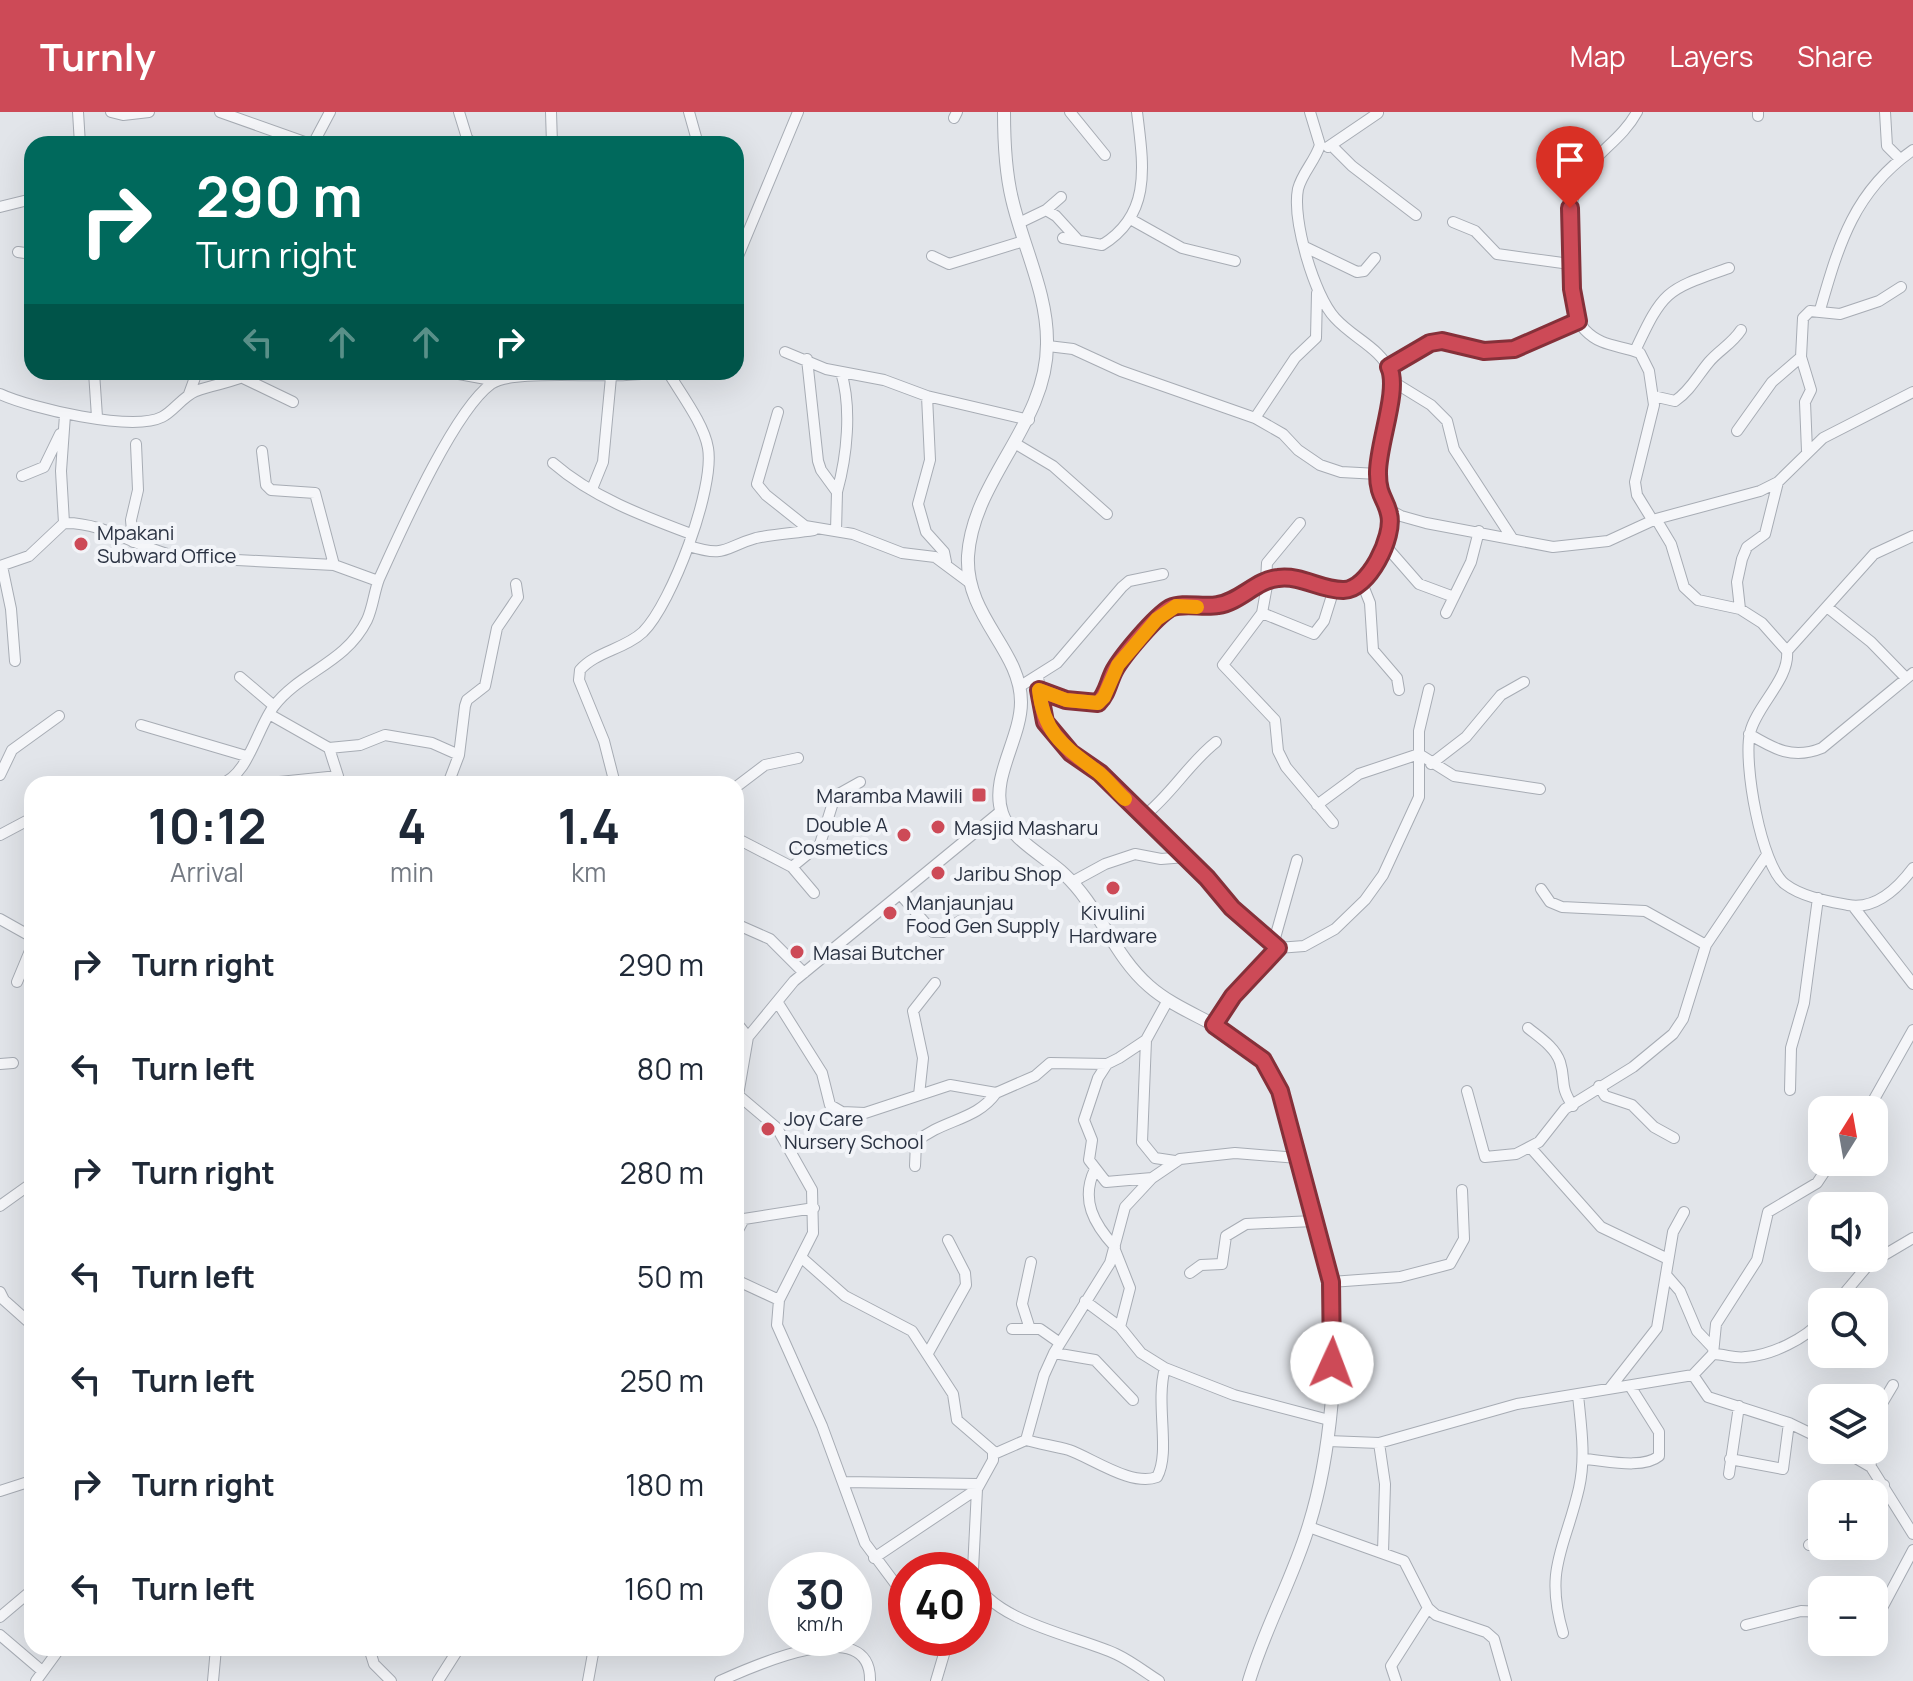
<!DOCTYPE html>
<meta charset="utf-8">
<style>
:root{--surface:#fff;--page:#f2f2f3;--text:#1f2937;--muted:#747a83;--accent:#cd4a57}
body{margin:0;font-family:Manrope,sans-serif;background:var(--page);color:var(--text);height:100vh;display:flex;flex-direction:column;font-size:30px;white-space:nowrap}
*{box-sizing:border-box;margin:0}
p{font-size:26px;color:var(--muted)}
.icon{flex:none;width:44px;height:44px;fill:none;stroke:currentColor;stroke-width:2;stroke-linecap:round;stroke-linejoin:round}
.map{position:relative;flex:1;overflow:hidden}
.drawer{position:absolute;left:24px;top:664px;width:720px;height:880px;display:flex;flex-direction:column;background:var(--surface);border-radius:24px;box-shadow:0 8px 32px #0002}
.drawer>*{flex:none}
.top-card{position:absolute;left:24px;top:24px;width:720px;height:244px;border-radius:24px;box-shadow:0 8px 32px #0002;background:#00695c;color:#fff;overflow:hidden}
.needle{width:52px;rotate:11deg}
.buttons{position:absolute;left:1808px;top:984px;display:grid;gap:16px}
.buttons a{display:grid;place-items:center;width:80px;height:80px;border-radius:16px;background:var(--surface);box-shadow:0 8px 32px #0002;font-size:40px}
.speed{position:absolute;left:768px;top:1440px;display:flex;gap:16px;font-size:40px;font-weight:700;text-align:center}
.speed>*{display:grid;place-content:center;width:104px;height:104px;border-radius:50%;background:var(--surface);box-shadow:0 8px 32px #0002;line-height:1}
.speed small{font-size:20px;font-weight:400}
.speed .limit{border:12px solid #d22;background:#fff;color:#111}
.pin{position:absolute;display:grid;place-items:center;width:68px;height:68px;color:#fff;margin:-82px -34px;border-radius:50% 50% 50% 0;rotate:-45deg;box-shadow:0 0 8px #0007}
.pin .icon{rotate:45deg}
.me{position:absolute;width:88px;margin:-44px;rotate:2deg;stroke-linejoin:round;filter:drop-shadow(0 0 6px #0008)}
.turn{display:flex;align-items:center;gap:28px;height:168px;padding:0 40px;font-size:36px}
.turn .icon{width:104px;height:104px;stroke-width:2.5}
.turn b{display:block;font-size:56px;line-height:68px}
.lanes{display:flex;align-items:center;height:76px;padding:0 40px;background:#0003;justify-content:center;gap:40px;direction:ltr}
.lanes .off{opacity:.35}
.eta{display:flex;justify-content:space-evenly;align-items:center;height:136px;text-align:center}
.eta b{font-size:48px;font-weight:700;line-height:56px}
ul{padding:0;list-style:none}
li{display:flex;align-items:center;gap:24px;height:104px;padding:0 40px}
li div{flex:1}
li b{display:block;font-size:30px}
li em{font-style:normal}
header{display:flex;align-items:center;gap:48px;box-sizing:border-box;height:112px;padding:0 40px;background:var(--accent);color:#fff}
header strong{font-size:38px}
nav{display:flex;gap:44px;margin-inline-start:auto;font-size:28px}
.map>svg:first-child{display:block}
</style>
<header>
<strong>Turnly</strong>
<nav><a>Map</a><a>Layers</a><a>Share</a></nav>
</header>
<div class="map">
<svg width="1913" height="1569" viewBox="0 0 1913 1569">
<rect width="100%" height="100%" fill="#e2e5ea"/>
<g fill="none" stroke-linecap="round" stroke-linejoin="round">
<g stroke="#a7acb4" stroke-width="12">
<path id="minor" d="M78 0 80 32
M111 0 123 3 149 0
M220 0 310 32
M459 0 467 26 473 32
M551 0 552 32
M689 0 698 32
M1070 0 1105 43
M1310 0 1320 33C1315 49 1302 61 1298 77 1292 108 1314 183 1335 206 1354 227 1380 235 1392 262L1378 362 1384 395 1401 404 1426 411 1553 435 1608 429 1656 407 1760 379 1778 370 1823 326 1913 280
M1637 0C1623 26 1597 40 1581 64 1564 91 1563 195 1585 218 1601 235 1620 233 1640 241L1649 259 1654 293 1635 370 1637 383 1653 409
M1885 0 1887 34 1900 47
M1758 4V0
M954 6 957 0
M313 32 330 0
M1332 34 1352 54 1416 103
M1328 35 1378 1
M0 95 32 87
M1046 98 1056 104 1077 127
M1132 108 1182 136 1235 149
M1453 110 1475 119 1497 142 1570 152
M1019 111 1046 98 1061 85
M1063 126 1102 133C1153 102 1143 51 1137 0
M1305 135 1357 160 1364 159 1375 146
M18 140 32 142
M932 144 949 152 1024 129
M736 149 798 0
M1820 198C1839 132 1854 79 1913 38
M1048 234 1073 237 1121 259 1255 306 1283 322 1298 338 1320 353 1341 360 1378 362
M1635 239C1664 177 1666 178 1729 156
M785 240 826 257 884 268 927 284 1029 308
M807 247 818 349 821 358 837 380 836 419
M1389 255 1430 231 1442 229 1484 239 1514 237 1578 209
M94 260 97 305
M360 260H399
M448 260 497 269
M243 266 293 290
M1392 269 1431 293 1447 309 1454 337 1512 426
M0 282C30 296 132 320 162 305 174 299 182 285 196 279 215 272 236 270 254 260
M189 282 197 260
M927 284 930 348 918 392 926 420 944 440 946 450
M1653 284 1675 289C1690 279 1698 263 1709 250 1719 238 1732 232 1741 218
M778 300 757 372 766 383 805 414 853 422 902 441 935 445 970 471
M1255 306 1295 246 1316 226 1317 181
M1737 319 1772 270 1801 245
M1016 332 1053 354 1107 402
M262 339 266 373 271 378 315 381 334 453
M1807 339 1805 290 1811 278 1801 245 1803 206 1810 199 1840 202 1879 189 1901 175
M553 351C592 385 643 404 691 422
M22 364 44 355 60 322
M592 377 603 350 611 265
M837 380C847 344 852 296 841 260
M1656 407 1671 432 1684 475 1698 488 1740 497 1762 511 1787 539C1790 567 1756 594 1750 621 1743 650 1761 754 1785 772 1802 785 1827 789 1848 793 1876 798 1898 776 1913 756
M64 411 61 359 65 303
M133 430 131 408 138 378 136 332
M1384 432 1419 472 1454 485
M689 434C727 446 724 435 756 426 775 422 795 421 814 418
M0 454 29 444 64 411C104 410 140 437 179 445L334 453 378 469
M2 454 11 497 15 549
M1266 469 1267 451 1300 411
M1362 471 1370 491 1373 538 1397 566 1399 578
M1827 495 1871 530 1906 566
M1740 497 1737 470 1742 447 1747 435 1765 422 1778 370
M1262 501 1314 522 1324 509 1334 477
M1446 501 1471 450 1479 419
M1787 539 1874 442 1913 424
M240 565 274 594
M1038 565 1045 610 1071 641 1100 661 1207 766 1232 796 1278 836
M1019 575 1057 551 1122 475 1129 469 1163 462
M1039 578 1066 588 1098 591 1104 585 1118 553 1170 497 1228 491 1268 468
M141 613 246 644
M1749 622C1774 637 1793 648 1822 636L1913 561
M329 636 360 633 385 623 432 631 459 643
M1431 652 1466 625 1501 583 1524 570
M0 663 12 638 59 604
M220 672C248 665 257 616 274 594 301 559 345 552 367 508 373 495 374 480 379 467 400 421 453 300 491 272 514 255 617 269 654 260
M260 672 338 664 329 636 269 602
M448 672 459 643 465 594 467 588 485 574 497 516 518 485 516 472
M615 672 604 629 579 568 580 558C595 540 625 537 643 520 672 491 715 376 708 336 704 312 681 282 668 260
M736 675 765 653 798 646
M1317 693 1359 662 1419 642 1454 664 1540 677
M1144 704C1172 682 1189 651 1216 630
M1333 711 1286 655 1278 639 1275 608 1223 553 1262 501 1268 468C1309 453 1339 502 1371 458 1383 441 1389 420 1389 399
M0 723 32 706
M736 726 792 755 814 781
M792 755 820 732 835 684 860 670
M1072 770 1105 752 1135 742 1161 747 1186 745
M1541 777 1550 790 1562 795 1645 799 1706 833
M900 782 933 820H943L960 809
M1853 794 1913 872
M0 807 32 825
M736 812 770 827 804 861
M1273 833 1297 748
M17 870 32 834
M778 891 822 961 830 993 842 1000 865 1001 950 973 996 981 1035 964 1050 951 1107 952 1119 946 1146 928 1168 888
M736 910 748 925
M1214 913 1233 884 1268 845 1278 836 1304 834 1335 817 1365 788 1383 763 1419 685V619L1429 577
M1528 916C1539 925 1555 935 1560 950 1566 969 1559 974 1573 994
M1146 928 1142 1030 1155 1046 1175 1049
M0 952 13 951
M1107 952 1098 966 1084 1008 1092 1028 1089 1048 1106 1070 1152 1066
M1599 974 1605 984 1632 993 1654 1015 1674 1026
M1790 978 1791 936 1804 891 1818 786
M1467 979 1485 1045 1516 1042 1539 1030 1565 997 1633 955 1673 922 1683 907 1706 833 1766 744
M738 983 777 1016 812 1078 813 1121 779 1188 777 1213 822 1314 865 1431 906 1486
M919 983 923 946 913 899 935 871
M736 995 748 925 794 869 1001 699
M1868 998 1913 918
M1530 1035 1601 1115 1668 1147
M915 1054 916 1030C943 1007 976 1009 996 981
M1095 1057C1080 1088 1094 1112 1115 1135
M0 1094 32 1071
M736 1122 744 1107 814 1096
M1115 1138 1130 1176 1120 1215
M802 1146 845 1184 912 1219 953 1282 957 1308 993 1339V1348L977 1377 973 1458
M1190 1161 1201 1153 1222 1152 1226 1124 1246 1112 1314 1109
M1667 1164 1680 1179 1697 1219 1713 1236
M736 1168 779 1188
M1331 1170 1400 1165 1450 1152 1464 1127 1462 1078
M0 1180 4 1188 32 1213
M1085 1189 1120 1215 1141 1241 1165 1256 1234 1283 1329 1308
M1837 1190 1869 1152 1913 1126
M1029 1214 1022 1192 1031 1150
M1012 1217H1040L1060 1231
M928 1241 966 1173 965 1161 948 1128
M1054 1241 1095 1248 1133 1288
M1713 1242 1716 1212 1757 1148 1768 1100 1817 1071 1831 1050
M1693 1263 1708 1285 1789 1311 1822 1327
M1610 1276 1657 1216 1673 1120 1684 1100
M1874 1305 1893 1273
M1026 1328C1040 1332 1055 1334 1069 1338 1092 1346 1132 1375 1157 1365 1171 1340 1155 1292 1165 1256
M1328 1329 1379 1331 1517 1292 1693 1263 1713 1242C1725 1242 1735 1247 1746 1245 1772 1243 1805 1227 1822 1208
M1379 1331 1385 1372 1383 1440
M1842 1338 1871 1355 1913 1422
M1869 1338 1871 1355
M994 1342 1026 1328 1044 1263 1054 1241 1110 1151 1125 1095 1152 1066 1180 1047 1235 1041 1298 1046
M1583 1347C1604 1348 1642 1358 1659 1344V1320L1630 1274
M1730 1347 1783 1357 1789 1311
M1729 1362 1739 1294
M843 1370 978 1372
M0 1379 28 1370 32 1365
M1865 1382 1884 1373
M1309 1415 1404 1449 1428 1496 1436 1503 1486 1520 1494 1527 1506 1569
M1809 1433 1822 1426
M874 1446 977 1377
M974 1467C993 1510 1077 1524 1116 1542 1131 1549 1145 1560 1159 1569
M1874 1503 1881 1498 1913 1438
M0 1505 32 1478
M1746 1513 1801 1499 1822 1500
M1563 1521C1544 1456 1565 1437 1579 1376 1586 1345 1581 1314 1578 1283
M0 1523 41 1558
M369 1536 374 1552 391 1569
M36 1569 60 1536
M213 1569 216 1536
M438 1569 459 1536
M588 1569 594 1536
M720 1569C749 1556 872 1499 870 1569
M936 1569 944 1542 937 1526
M1396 1569 1391 1554 1428 1496"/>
</g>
<g stroke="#a7acb4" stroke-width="14">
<path id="tertiary" d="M1004 0C1004 30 1005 58 1012 87 1023 135 1048 182 1047 232 1047 312 973 367 968 444 965 505 1021 538 1021 590 1021 627 990 666 1002 701 1011 728 1045 744 1064 762 1099 794 1113 843 1149 874 1175 897 1211 908 1239 928 1283 959 1292 1017 1303 1067 1311 1102 1325 1135 1330 1169 1341 1240 1330 1346 1309 1413 1293 1467 1265 1515 1249 1569"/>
</g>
<use href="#minor" stroke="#f5f6f9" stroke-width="10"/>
<use href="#tertiary" stroke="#f5f6f9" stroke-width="12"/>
</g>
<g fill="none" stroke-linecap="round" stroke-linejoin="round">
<g stroke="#853039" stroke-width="20">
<path id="route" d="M1332 1251 1331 1170 1280 979 1263 948 1214 913 1233 884 1278 836 1232 796 1207 766 1100 661 1071 641 1045 610 1039 578 1066 588 1098 591C1107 582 1108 571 1114 559 1122 544 1155 505 1170 496 1183 490 1204 496 1218 493 1240 490 1256 468 1278 466 1302 463 1320 478 1343 478 1368 479 1395 424 1389 402 1386 387 1378 384 1378 362 1377 334 1400 278 1389 255L1430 231 1442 229 1484 239 1514 237 1578 209 1572 177 1570 96"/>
</g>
<use href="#route" stroke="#cd4a57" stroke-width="14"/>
<path stroke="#f59e0b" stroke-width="14" d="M1125 687C1116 679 1108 668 1098 660 1065 635 1044 623 1039 578L1066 588 1098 591 1104 585 1118 553 1157 507 1176 494 1197 495"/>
</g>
<g fill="#cd4a57" stroke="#f2f4f8" stroke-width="3">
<circle cx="81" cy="432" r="8"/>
<rect x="971" y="675" width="16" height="16" rx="4"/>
<circle cx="938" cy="715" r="8"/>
<circle cx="904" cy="723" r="8"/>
<circle cx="938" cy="761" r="8"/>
<circle cx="1113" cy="776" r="8"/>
<circle cx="890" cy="801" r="8"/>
<circle cx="797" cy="840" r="8"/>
<circle cx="768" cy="1017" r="8"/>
</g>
<g text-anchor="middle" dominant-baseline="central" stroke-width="8" stroke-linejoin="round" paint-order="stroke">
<g font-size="20" fill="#2a3242" stroke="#f2f4f8" text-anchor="start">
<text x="97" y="420">Mpakani<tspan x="97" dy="23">Subward Office</tspan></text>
<text x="963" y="683" text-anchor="end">Maramba Mawili</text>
<text x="888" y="712" text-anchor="end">Double A<tspan x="888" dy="23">Cosmetics</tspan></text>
<text x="954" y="715">Masjid Masharu</text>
<text x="954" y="761">Jaribu Shop</text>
<text x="906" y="790">Manjaunjau<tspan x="906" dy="23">Food Gen Supply</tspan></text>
<text x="1113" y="800" text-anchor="middle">Kivulini<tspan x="1113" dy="23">Hardware</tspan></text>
<text x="813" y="840">Masai Butcher</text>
<text x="784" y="1006">Joy Care<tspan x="784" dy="23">Nursery School</tspan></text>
</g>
</g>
</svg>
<div class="buttons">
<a><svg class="needle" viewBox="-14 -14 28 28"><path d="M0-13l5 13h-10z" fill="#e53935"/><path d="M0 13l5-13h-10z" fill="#747a83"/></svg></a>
<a><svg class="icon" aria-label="sound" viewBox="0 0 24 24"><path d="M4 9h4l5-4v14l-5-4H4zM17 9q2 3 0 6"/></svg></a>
<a><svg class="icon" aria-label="search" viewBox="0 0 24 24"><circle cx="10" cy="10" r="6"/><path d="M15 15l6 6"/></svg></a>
<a><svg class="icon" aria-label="layers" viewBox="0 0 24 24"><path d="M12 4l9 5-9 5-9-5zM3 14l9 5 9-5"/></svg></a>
<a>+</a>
<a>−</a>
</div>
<div class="speed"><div>30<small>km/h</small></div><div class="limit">40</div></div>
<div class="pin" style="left:1570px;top:96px;background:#d93025"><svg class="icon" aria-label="arrive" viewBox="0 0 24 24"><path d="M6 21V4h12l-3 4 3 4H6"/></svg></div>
<svg class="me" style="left:1332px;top:1251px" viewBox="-20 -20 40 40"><circle r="19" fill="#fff"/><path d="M0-13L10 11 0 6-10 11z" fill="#cd4a57"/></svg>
<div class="top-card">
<div class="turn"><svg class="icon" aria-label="right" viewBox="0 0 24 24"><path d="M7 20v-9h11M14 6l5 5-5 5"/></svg><div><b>290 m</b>Turn right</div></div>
<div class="lanes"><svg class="icon off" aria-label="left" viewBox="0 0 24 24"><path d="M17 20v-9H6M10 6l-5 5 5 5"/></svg><svg class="icon off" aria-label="ahead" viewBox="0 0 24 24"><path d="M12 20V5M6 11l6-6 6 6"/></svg><svg class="icon off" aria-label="ahead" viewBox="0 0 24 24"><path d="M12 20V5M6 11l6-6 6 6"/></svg><svg class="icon" aria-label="right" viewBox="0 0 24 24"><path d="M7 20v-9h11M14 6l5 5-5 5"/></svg></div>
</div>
<section class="drawer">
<div class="eta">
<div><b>10:12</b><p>Arrival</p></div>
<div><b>4</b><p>min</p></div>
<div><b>1.4</b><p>km</p></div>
</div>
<ul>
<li><svg class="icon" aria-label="right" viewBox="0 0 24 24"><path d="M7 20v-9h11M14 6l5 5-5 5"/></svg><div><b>Turn right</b></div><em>290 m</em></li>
<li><svg class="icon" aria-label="left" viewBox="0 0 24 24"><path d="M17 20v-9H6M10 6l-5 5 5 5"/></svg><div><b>Turn left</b></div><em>80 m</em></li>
<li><svg class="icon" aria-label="right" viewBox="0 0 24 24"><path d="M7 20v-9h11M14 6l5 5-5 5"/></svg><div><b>Turn right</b></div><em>280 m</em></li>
<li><svg class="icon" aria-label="left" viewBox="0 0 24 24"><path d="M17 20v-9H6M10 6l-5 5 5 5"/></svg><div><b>Turn left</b></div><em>50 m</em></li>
<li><svg class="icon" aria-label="left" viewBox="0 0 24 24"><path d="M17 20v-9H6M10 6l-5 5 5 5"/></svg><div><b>Turn left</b></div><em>250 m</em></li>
<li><svg class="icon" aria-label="right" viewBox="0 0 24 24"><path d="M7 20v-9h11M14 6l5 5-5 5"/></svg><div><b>Turn right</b></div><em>180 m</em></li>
<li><svg class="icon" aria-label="left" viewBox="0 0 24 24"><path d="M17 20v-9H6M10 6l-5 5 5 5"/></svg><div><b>Turn left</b></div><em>160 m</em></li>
</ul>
</section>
</div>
